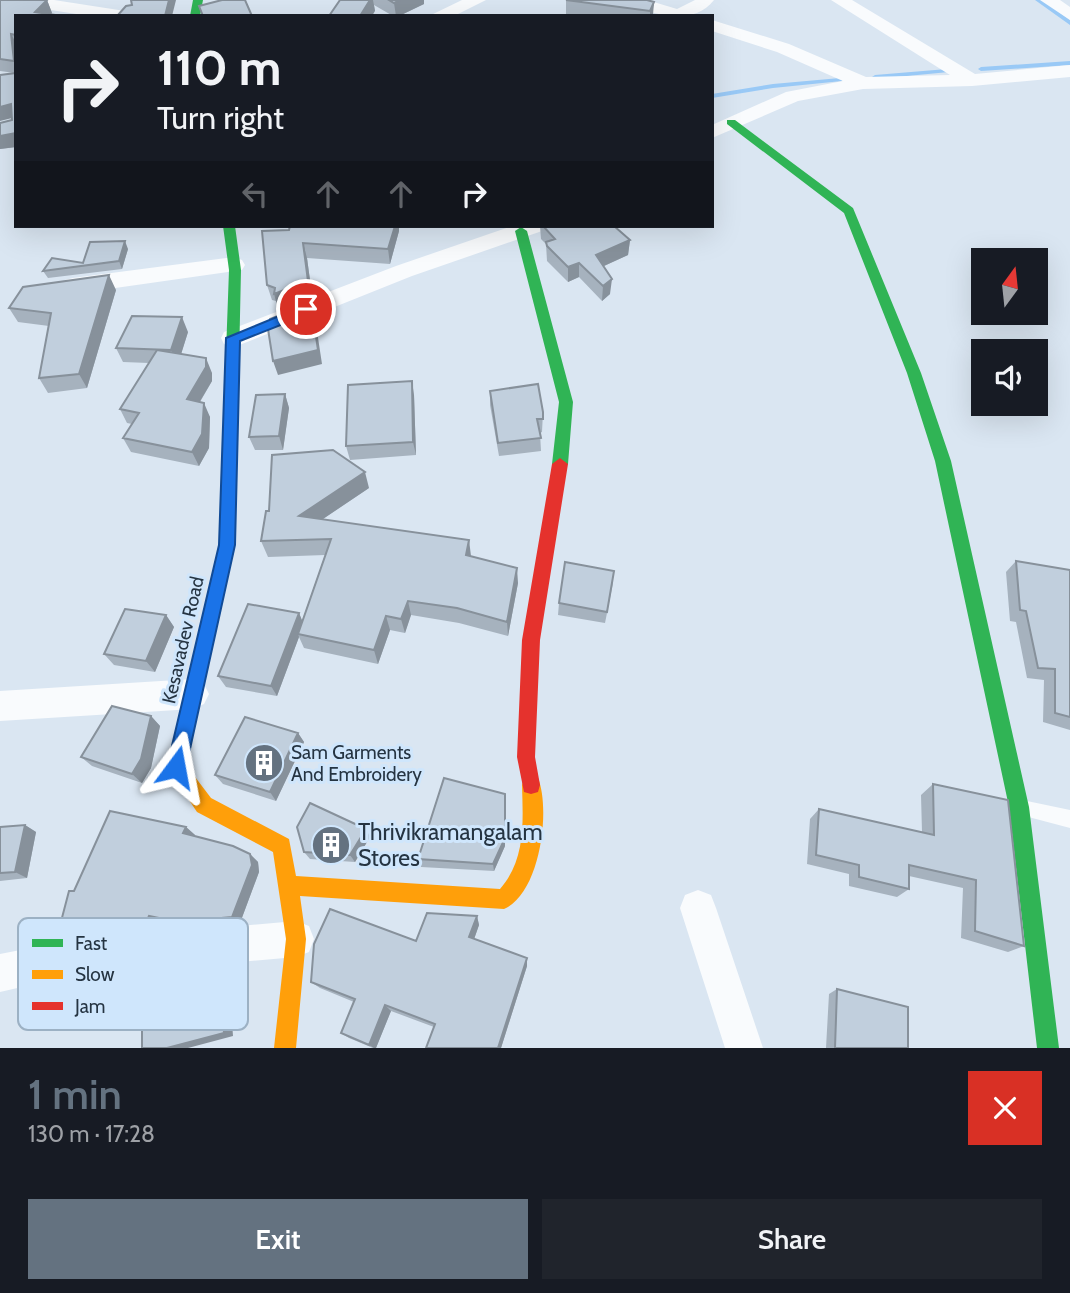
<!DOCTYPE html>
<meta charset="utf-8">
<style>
:root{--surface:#171b24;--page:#20242c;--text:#f1f3f6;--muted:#9ea1a6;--accent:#647280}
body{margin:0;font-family:Cabin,sans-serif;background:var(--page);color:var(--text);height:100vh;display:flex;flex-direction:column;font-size:26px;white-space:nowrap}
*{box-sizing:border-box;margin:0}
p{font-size:23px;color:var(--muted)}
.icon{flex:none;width:38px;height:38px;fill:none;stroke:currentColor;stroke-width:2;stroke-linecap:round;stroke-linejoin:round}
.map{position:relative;height:1048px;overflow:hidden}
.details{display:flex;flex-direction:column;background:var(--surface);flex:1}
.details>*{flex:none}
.banner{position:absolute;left:14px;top:14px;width:700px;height:214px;border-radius:0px;box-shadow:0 7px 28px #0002;background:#171b24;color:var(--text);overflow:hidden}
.needle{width:46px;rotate:15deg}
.tools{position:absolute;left:971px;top:248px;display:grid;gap:14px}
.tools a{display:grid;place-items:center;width:77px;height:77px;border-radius:0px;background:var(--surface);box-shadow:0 7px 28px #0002;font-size:35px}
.pin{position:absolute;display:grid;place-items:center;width:60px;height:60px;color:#fff;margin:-30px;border:4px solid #fff;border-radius:50%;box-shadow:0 2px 7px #0007}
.me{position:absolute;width:77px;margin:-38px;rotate:13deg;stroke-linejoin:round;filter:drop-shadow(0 0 5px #0008)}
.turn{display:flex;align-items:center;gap:24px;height:147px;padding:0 28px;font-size:32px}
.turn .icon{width:91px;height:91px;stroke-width:2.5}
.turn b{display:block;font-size:49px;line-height:60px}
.lanes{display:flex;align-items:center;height:66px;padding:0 28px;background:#0003;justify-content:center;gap:35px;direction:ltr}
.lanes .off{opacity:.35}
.round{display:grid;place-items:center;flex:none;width:74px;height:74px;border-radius:0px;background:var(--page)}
.head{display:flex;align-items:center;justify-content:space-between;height:119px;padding:0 28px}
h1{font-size:42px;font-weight:600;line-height:52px;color:var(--accent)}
.cta{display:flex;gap:14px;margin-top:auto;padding:14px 28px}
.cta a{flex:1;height:80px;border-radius:0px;background:var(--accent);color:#fff;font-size:28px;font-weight:600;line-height:80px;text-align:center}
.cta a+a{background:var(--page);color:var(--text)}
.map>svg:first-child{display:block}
</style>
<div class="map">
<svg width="1070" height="1048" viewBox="0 0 1070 1048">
<rect width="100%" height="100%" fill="#dae6f2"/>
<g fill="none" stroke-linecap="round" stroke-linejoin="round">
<path fill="#99c9f6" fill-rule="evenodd" d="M1035 0H1042L1070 20V25Z
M1070 61V65L981 71 978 69 981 67Z
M947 69 950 71 949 72 875 79 872 77 875 75Z
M840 78 842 79V81L773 88 712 98V94L773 84Z"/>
<path fill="#f9fbfd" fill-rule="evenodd" d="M1027 801 1070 810V828L1021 815 1019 809 1021 803Z"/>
<path fill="#f9fbfd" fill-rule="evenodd" d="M10 0H54L125 11 134 16H89L19 5Z
M462 0H486L454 16H429Z
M619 0H647L677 9 695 0H714C691 29 651 12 622 4Z
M831 0H852L975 74 1070 65V77L972 86 863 89 798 101 712 138V125L786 92 843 81 777 52 712 31V20L789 44 866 77 950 75Z
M1040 0H1060L1070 7V20Z
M512 226H545L542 231 412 276 242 344 233 347 224 344 221 338 224 332 396 266Z
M234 257 242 260 245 265 242 270 73 294 65 292 61 286 65 280 73 278Z
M193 679 204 684 209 694 204 704 193 709 0 721V691Z
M698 890 711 895 716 908 763 1048H725L680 908 685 895Z
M296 921 309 926 314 939 309 952 296 957 61 978 0 992V954L61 942Z"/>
<path fill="#30b455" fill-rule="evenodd" d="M193 0H203L200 16H190Z
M727 120H735L853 208 921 373 951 461 1029 807 1059 1048H1037L1009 807 935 461 907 373 844 213 727 124Z
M223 226H235L241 270 235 545 190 747 187 753 181 756 175 753 172 747 219 545 229 270Z
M521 227 527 231 573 402 568 464 560 470 552 464 559 402 515 231Z"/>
<path fill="#ff9f0a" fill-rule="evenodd" d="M181 738 187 741 190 747 186 765 211 798 289 839 296 876 500 889C526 859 523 822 522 785L524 778 531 776 538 778C551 810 540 894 504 909L300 896 306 939 296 1048H274L286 939 273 852 197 812 167 767 175 741Z"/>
<path fill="#e5322d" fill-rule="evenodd" d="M560 458 568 464 540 640 535 757 540 785 538 792 531 794 524 792 517 757 522 640 552 464Z"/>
</g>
<path fill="#a6b2be" d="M0 0H47L52 13 16 16V147L0 149V123L12 120 15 73 0 71Z
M340 0H424V4L399 16H393L374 5 375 11Z
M566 0 654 2 652 16H584L566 14Z
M540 226H614L630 240 628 255 604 266 610 294 602 301 579 277 568 282 547 261 546 244 541 239Z
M289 230 399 231 390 264 307 258 312 295 278 308 276 301 272 300 267 285Z
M128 249 122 269 48 278 43 271 83 263Z
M116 290 87 388 48 393 39 378 49 326 18 322 9 308Z
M188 332 181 354 212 373V381L200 402 210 417 209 448 199 466 131 452 123 438 132 424 127 423 120 409 149 363 123 362 116 348Z
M490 391 543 412 542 432 540 433 541 451 499 456 490 405Z
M285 394 289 408 283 450H255L249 437Z
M414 395 416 455 350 460 346 446Z
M369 488 323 519 471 556 518 583 508 636 459 623 411 615 405 633 390 630 378 664 304 648 299 637 277 696 226 687 218 676 299 613 302 621 325 555 268 557 261 541 269 511Z
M1016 561 1070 570V730L1043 722 1044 680 1027 678 1016 622 1010 621 1006 572Z
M613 583 605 623 558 615 559 603Z
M166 615 174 627 155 672 114 665 104 654Z
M151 716 160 726 151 768 142 783 92 766 81 757Z
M298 733 304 742 276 801 223 784 215 775Z
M933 784 1024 946 1008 952 961 938 963 888 909 876V889L897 897 849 886V874L807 864 810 819 819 809 922 832 921 795Z
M505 794V846L494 871 421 867 418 859Z
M25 825 36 832 27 878 0 881V827Z
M186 827 195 835 194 836 250 854 258 862 259 872 240 923 187 928 159 922 156 931 139 932 115 926 113 935 71 939 58 933 74 891Z
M370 837 355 862 310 859 304 852Z
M477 916 479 925 474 939 527 966 501 1048H426L434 1027 391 1011 376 1048H373L349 1038 341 1033 354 1002 320 988 311 982 416 941Z
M837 989 908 1048H826L829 994Z"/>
<path fill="#87919b" d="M47 0 52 13 50 16 35 12Z
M169 0H176L172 16H165Z
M370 0H373L375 11 372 16H360Z
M400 0H424V4L399 16H396L394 3Z
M654 2 653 15 650 16V11Z
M11 34 16 43V64L14 61Z
M11 104 16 117 0 121V107Z
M16 133V147L0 149V136Z
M395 226H399V231L390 264 388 249Z
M630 240 628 255 595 270 596 255Z
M125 241 128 249 122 269 119 261Z
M303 243 307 258 312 295 278 308 274 294Z
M579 263V277L568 282V267Z
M109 275 116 290 87 388 79 374Z
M612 279 610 294 602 301 603 286Z
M311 303 315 318 322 364 278 375 273 361Z
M182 317 188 332 178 364 171 350Z
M206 358 212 373V381L193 413 187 399Z
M412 381 414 395 416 455 413 442Z
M285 394 289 408 283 450 279 436Z
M204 403 210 417 209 448 199 466 192 452Z
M365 472 369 488 305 531 299 516Z
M469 540 471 556 466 555Z
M517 568 518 583 508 636 507 622Z
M408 601 411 615 405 633 401 619Z
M299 613 304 625 298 634 299 637 277 696 271 686Z
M166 615 174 627 155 672 146 661Z
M386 616 390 630 378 664 374 650Z
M151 716 160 726 151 768 142 783 132 774Z
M298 733 304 742 276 801 270 792Z
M505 794V846L494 871 493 864Z
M25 825 36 832 27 878 15 872Z
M186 827 195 835 192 841 183 833Z
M366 829 370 837 355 862 350 855Z
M250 854 258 862 259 872 240 923 232 917Z
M149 916 159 922 156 931 145 925Z
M477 916 479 925 472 945 469 937Z
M103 920 115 926 113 935 101 929Z
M527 958V966L501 1048H498Z
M220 961 228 966 233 1036 188 1048H167Z
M385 1005 391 1011 376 1048H374L369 1045Z"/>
<path fill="#c1cfdd" stroke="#87919b" stroke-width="2" d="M0 0H47L35 12 62 16H16V35L11 34 14 61 0 59Z
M131 0H169L165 16H117L126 6 132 5Z
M222 0H245L252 16H203L199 6Z
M340 0H370L360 16H329Z
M389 0H400L394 3Z
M566 0H647L654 2 650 11Z
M16 73V133L0 136V123L12 120 11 104 0 107V75Z
M290 226H395L388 249 303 243 308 281 274 294 275 288 267 285 262 231 289 230Z
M543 226H614L630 240 596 255 612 279 603 286 579 263 568 267 547 246 546 242 555 239Z
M125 241 119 261 43 271 52 258 83 263 90 242Z
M109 275 79 374 39 378 51 313 9 308 23 287Z
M311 303 318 350 273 361 268 329 270 319Z
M132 316 182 317 171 350 116 348Z
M157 350 206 358V367L187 399 204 403 202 434 192 452 123 438 139 413 120 409Z
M412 381 413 442 346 446 348 385Z
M538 384 543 412V419H537L541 438 498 443 490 391Z
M285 394 279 436 249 437 256 395Z
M333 450 365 472 299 516 469 540 466 555 517 568 507 622 457 608 408 601 401 619 386 616 374 650 298 634 331 539 261 541 266 511H269L272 455Z
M1016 561 1070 570V717L1055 713V669L1038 668 1026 611 1020 610Z
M565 562 614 571 607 612 559 603Z
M248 604 299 613 271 686 218 676Z
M125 609 166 615 146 661 104 654Z
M112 706 151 716 141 759 132 774 81 757Z
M245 717 298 733 270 792 215 775Z
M444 778 505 794V838L493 864 418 859Z
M933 784 1008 800 1024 946 975 931 976 880 909 865V889L859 877V865L816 855 819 809 934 835Z
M310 803 366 829 350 855 304 852 297 827Z
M110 811 186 827 183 833 233 846 250 854 252 865 232 917 178 922 149 916 145 925 129 927 103 920 101 929 58 933 69 891H74Z
M25 825 15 872 0 873V827Z
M330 909 416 941 427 913 477 916 469 937 527 958 498 1048H426L435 1024 385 1005 369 1045 341 1033 355 999 311 982 314 944Z
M220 961 224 1033 167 1048H142V977L198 963Z
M837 989 908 1007V1048H835Z"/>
<path fill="#1a73e8" stroke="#114b97" stroke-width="2" d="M306 305 311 306V313L240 341 235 545 186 767 183 774 176 776 170 774 167 767 219 545 226 338Z"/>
<defs>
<g id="building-disc" transform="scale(2.0125)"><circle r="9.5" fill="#647280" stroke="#cfe6fc"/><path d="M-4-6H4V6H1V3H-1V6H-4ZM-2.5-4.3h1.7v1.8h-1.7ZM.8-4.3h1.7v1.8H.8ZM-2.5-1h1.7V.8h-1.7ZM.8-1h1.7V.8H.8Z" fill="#fff"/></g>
</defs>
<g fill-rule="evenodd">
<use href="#building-disc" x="264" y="763"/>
<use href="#building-disc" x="331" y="845"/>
</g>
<g text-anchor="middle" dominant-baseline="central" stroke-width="6" stroke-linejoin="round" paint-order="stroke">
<g font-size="19" fill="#253442" stroke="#cfe6fc">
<text transform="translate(183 640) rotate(-77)">Kesavadev Road</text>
</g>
<g font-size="19" fill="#253442" stroke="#cfe6fc" text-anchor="start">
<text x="291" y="752">Sam Garments<tspan x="291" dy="22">And Embroidery</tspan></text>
</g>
<g font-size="23" fill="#253442" stroke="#cfe6fc" text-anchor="start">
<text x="358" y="832">Thrivikramangalam<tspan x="358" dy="26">Stores</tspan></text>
</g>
</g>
<rect x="18" y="918" width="230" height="112" rx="10" fill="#cfe6fc" stroke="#9cb1c4" stroke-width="2"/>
<rect x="32" y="939" width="31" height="8" fill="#30b455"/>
<rect x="32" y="970" width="31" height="9" fill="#ff9f0a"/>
<rect x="32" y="1002" width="31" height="8" fill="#e5322d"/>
<g font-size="19" fill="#253442">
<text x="75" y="950">Fast</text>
<text x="75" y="981">Slow</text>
<text x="75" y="1013">Jam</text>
</g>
</svg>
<div class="tools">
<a><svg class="needle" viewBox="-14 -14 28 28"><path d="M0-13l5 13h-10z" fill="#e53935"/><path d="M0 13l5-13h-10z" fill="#9ea1a6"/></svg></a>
<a><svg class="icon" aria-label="sound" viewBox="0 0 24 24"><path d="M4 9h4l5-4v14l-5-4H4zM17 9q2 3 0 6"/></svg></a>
</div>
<div class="pin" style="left:306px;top:309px;background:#d93025"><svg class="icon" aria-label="arrive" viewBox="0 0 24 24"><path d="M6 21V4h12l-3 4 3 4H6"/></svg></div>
<svg class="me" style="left:176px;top:767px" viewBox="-20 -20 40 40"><path d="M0-17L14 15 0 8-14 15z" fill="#1a73e8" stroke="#fff" stroke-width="4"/></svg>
<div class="banner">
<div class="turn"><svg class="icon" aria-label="right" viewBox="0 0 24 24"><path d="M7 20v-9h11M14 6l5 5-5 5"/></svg><div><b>110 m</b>Turn right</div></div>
<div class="lanes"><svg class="icon off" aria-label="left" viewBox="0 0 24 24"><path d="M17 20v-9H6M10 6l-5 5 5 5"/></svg><svg class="icon off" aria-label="ahead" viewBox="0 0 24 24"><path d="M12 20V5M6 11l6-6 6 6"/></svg><svg class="icon off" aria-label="ahead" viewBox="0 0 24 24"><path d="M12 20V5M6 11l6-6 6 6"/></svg><svg class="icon" aria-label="right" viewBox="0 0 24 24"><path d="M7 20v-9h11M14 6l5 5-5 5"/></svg></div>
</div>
</div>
<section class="details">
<div class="head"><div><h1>1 min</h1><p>130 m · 17:28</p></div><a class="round" style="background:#d93025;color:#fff"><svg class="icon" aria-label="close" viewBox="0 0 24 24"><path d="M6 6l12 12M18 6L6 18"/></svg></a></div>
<div class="cta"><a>Exit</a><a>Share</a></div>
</section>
